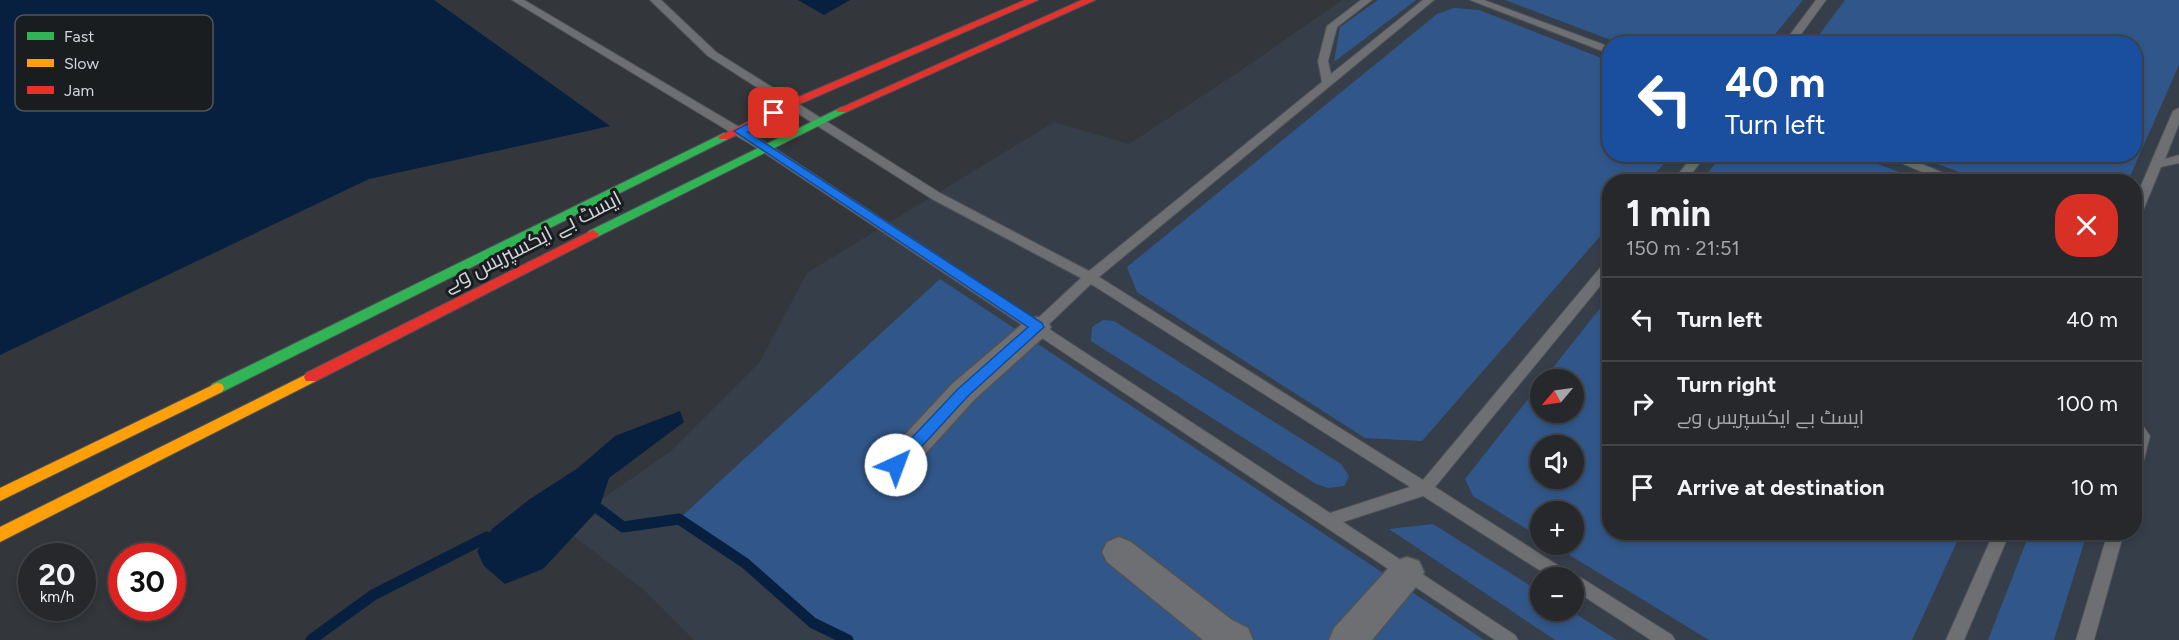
<!DOCTYPE html>
<meta charset="utf-8">
<style>
:root{--surface:#26282c;--page:#323438;--text:#f1f3f6;--muted:#a4a6a9;--line:#424448}
body{margin:0;font-family:Figtree,Cairo,sans-serif;background:var(--page);color:var(--text);height:100vh;display:flex;flex-direction:column;font-size:22px;white-space:nowrap}
*{box-sizing:border-box;margin:0}
p{font-size:20px;color:var(--muted)}
.icon{flex:none;width:33px;height:33px;fill:none;stroke:currentColor;stroke-width:2;stroke-linecap:round;stroke-linejoin:round}
.map{position:relative;flex:1;overflow:hidden}
.panel{position:absolute;left:1602px;top:174px;width:540px;height:366px;display:flex;flex-direction:column;background:var(--surface);border-radius:24px;box-shadow:0 3px 9px #0003,0 0 0 2px var(--line)}
.panel>*{flex:none}
.guide{position:absolute;left:1602px;top:36px;width:540px;height:126px;border-radius:24px;box-shadow:0 3px 9px #0003,0 0 0 2px var(--line);background:#1a4fa0;color:#fff;overflow:hidden}
.needle{width:39px;rotate:241deg}
.fabs{position:absolute;left:1530px;top:369px;display:grid;gap:12px}
.fabs a{display:grid;place-items:center;width:54px;height:54px;border-radius:50%;background:var(--surface);box-shadow:0 3px 9px #0003,0 0 0 2px var(--line);font-size:30px}
.speed{position:absolute;left:18px;top:543px;display:flex;gap:12px;font-size:30px;font-weight:700;text-align:center}
.speed>*{display:grid;place-content:center;width:78px;height:78px;border-radius:50%;background:var(--surface);box-shadow:0 3px 9px #0003,0 0 0 2px var(--line);line-height:1}
.speed small{font-size:15px;font-weight:400}
.speed .limit{border:9px solid #d22;background:#fff;color:#111}
.pin{position:absolute;display:grid;place-items:center;width:51px;height:51px;color:#fff;margin:-26px;border-radius:12px;box-shadow:0 3px 9px #0006}
.me{position:absolute;width:66px;margin:-33px;rotate:43deg;stroke-linejoin:round;filter:drop-shadow(0 0 4px #0008)}
.turn{display:flex;align-items:center;gap:21px;height:126px;padding:0 24px;font-size:27px}
.turn .icon{width:78px;height:78px;stroke-width:2.5}
.turn b{display:block;font-size:42px;line-height:51px}
.round{display:grid;place-items:center;flex:none;width:63px;height:63px;border-radius:24px;background:var(--page)}
.headline{display:flex;align-items:center;justify-content:space-between;height:102px;padding:0 24px}
h1{font-size:36px;font-weight:700;line-height:45px}
ul{padding:0;list-style:none}
li{display:flex;align-items:center;gap:18px;height:84px;padding:0 24px;border-top:2px solid var(--line)}
li div{flex:1}
li b{display:block;font-size:22px}
li em{font-style:normal}
.map>svg:first-child{display:block}
</style>
<div class="map">
<svg width="2179" height="640" viewBox="0 0 2179 640">
<rect width="100%" height="100%" fill="#33363a"/>
<path fill="#363e4a" fill-rule="evenodd" d="M1342 0H2179V640H694L644 590 562 527 671 451 759 363 807 273 1054 122 1129 144 1243 69ZM1610 44H2134V154H1610ZM1610 182H2134V532H1610ZM1540 380H1574V412H1540ZM1540 446H1574V478H1540ZM1540 512H1574V544H1540ZM1540 578H1574V610H1540Z"/>
<path fill="#31578a" fill-rule="evenodd" d="M1378 0H1416L1334 62 1340 27Z
M1505 0H1803L1768 43H1619Z
M1845 0H2179V65L2128 181H1983L1914 155 2134 154V44L1813 43Z
M1454 8 1479 10 1609 61 1610 154 1672 155 1648 181 1610 182 1609 226 1422 441 1365 438 1137 292 1127 267 1437 14Z
M1723 154 1854 155 1923 181H1701Z
M940 279 1484 640H848L813 623 745 563 679 519Z
M1609 297 1610 532 1961 533 1912 640H1709L1553 545 1574 544V512H1540V537L1473 496 1465 479 1540 384V412H1574V380L1544 379ZM1540 446H1574V478H1540Z
M1103 320 1114 321 1341 464 1349 476 1344 486 1328 488 1316 484 1091 341 1092 327Z
M1433 524 1540 592V610L1571 611 1617 640H1555L1389 529Z
M2030 532 2087 533 2054 640H1988Z"/>
<path fill="#072040" d="M0 0H434L610 126 369 179 0 355Z
M798 0H850L824 15Z
M680 411 684 422 609 478 599 509 543 569 505 584 484 566 477 551 492 529 530 499 578 468 615 436Z"/>
<g fill="none" stroke-linecap="round" stroke-linejoin="round">
<path stroke="#072040" stroke-width="11" d="M599 509 623 527 679 519 745 563 813 623 848 640
M311 640 373 595 487 537"/>
<g stroke="#4f5256" stroke-width="2">
<path id="lane" d="M512 0H524L768 144 1036 320 1081 278 932 199 708 56 650 0H661L716 52 940 193 1089 271 1322 82 1318 61 1327 26 1361 0H1372L1337 27 1328 61 1331 74 1423 0H1434L1099 277 1423 480 1605 262 1610 261V274L1435 487 1573 575 1580 577 1672 635 1675 640H1651L1574 590V578H1552L1423 496 1343 522 1515 635 1518 640H1495L760 150ZM1091 284 1410 487 1330 513 1046 327Z
M1470 0H1484L1610 47V54Z
M1816 0H1826L1794 44H1783Z
M2179 108V124L2165 159 2179 155V163L2161 167 2140 218 2134 222V202L2173 111Z
M1694 154H1707L1685 182H1672Z
M1880 154H1898L1965 182H1946Z
M2134 418 2139 420 2150 436 2142 467 2139 471 2134 473Z
M1994 532H2010L1964 640H1946Z
M2108 532H2124L2094 640H2076Z"/>
</g>
<g stroke="#4f5256" stroke-width="3">
<path id="street" d="M1037 317 1047 320 1051 327 1047 334 974 400 907 474 896 478 885 474 880 465 885 456 952 384 1027 320Z
M1119 537 1131 542 1232 620 1248 628 1253 640H1203L1107 562 1102 552 1107 542Z
M1407 557 1419 561 1424 572 1419 583 1372 640H1329L1334 628 1395 561Z"/>
</g>
<g stroke="#4f5256" stroke-width="2">
<path id="fast" d="M842 107 848 110 846 112 597 237 593 238 587 234 589 231Z
M724 133 728 135V139L222 392H212L210 388 212 384Z"/>
</g>
<g stroke="#4f5256" stroke-width="2">
<path id="slow" d="M311 372 316 373 318 377 316 381 0 542V527Z
M217 383 222 384 224 388 222 392 0 501V488Z"/>
</g>
<g stroke="#4f5256" stroke-width="2">
<path id="jam" d="M1025 0H1038L795 106 728 139H720L718 137 787 102Z
M1082 0H1095L846 112H838L836 110Z
M593 230 599 234 597 237 316 381H306L304 377 306 373Z"/>
</g>
<use href="#lane" fill="#6d6f72" fill-rule="evenodd"/>
<use href="#street" fill="#6d6f72" fill-rule="evenodd"/>
<use href="#fast" fill="#30b455" fill-rule="evenodd"/>
<use href="#slow" fill="#ff9f0a" fill-rule="evenodd"/>
<use href="#jam" fill="#e5322d" fill-rule="evenodd"/>
</g>
<path fill="#1a73e8" stroke="#114b97" stroke-width="1.5" d="M774 110 779 113 778 116 748 132 1042 323 1044 327 968 396 901 469H890L888 465 890 461 958 389 1028 327 734 131Z"/>
<g text-anchor="middle" dominant-baseline="central" stroke-width="6" stroke-linejoin="round" paint-order="stroke">
<g font-size="21" fill="#d2d5da" stroke="#1a1d20">
<text transform="translate(532 241) rotate(-27)">ایسٹ بے ایکسپریس وے</text>
</g>
</g>
<rect x="15" y="15" width="198" height="96" rx="9" fill="#1a1d20" stroke="#515458" stroke-width="1.5"/>
<rect x="27" y="32" width="27" height="8" fill="#30b455"/>
<rect x="27" y="59" width="27" height="8" fill="#ff9f0a"/>
<rect x="27" y="86" width="27" height="8" fill="#e5322d"/>
<g font-size="16" fill="#d2d5da">
<text x="64" y="42">Fast</text>
<text x="64" y="69">Slow</text>
<text x="64" y="96">Jam</text>
</g>
</svg>
<div class="fabs">
<a><svg class="needle" viewBox="-14 -14 28 28"><path d="M0-13l5 13h-10z" fill="#e53935"/><path d="M0 13l5-13h-10z" fill="#a4a6a9"/></svg></a>
<a><svg class="icon" aria-label="sound" viewBox="0 0 24 24"><path d="M4 9h4l5-4v14l-5-4H4zM17 9q2 3 0 6"/></svg></a>
<a>+</a>
<a>−</a>
</div>
<div class="speed"><div>20<small>km/h</small></div><div class="limit">30</div></div>
<div class="pin" style="left:774px;top:113px;background:#d93025"><svg class="icon" aria-label="arrive" viewBox="0 0 24 24"><path d="M6 21V4h12l-3 4 3 4H6"/></svg></div>
<svg class="me" style="left:896px;top:465px" viewBox="-20 -20 40 40"><circle r="19" fill="#fff"/><path d="M0-13L10 11 0 6-10 11z" fill="#1a73e8"/></svg>
<div class="guide">
<div class="turn"><svg class="icon" aria-label="left" viewBox="0 0 24 24"><path d="M17 20v-9H6M10 6l-5 5 5 5"/></svg><div><b>40 m</b>Turn left</div></div>
</div>
<section class="panel">
<div class="headline"><div><h1>1 min</h1><p>150 m · 21:51</p></div><a class="round" style="background:#d93025;color:#fff"><svg class="icon" aria-label="close" viewBox="0 0 24 24"><path d="M6 6l12 12M18 6L6 18"/></svg></a></div>
<ul>
<li><svg class="icon" aria-label="left" viewBox="0 0 24 24"><path d="M17 20v-9H6M10 6l-5 5 5 5"/></svg><div><b>Turn left</b></div><em>40 m</em></li>
<li><svg class="icon" aria-label="right" viewBox="0 0 24 24"><path d="M7 20v-9h11M14 6l5 5-5 5"/></svg><div><b>Turn right</b><p>ایسٹ بے ایکسپریس وے</p></div><em>100 m</em></li>
<li><svg class="icon" aria-label="arrive" viewBox="0 0 24 24"><path d="M6 21V4h12l-3 4 3 4H6"/></svg><div><b>Arrive at destination</b></div><em>10 m</em></li>
</ul>
</section>
</div>
